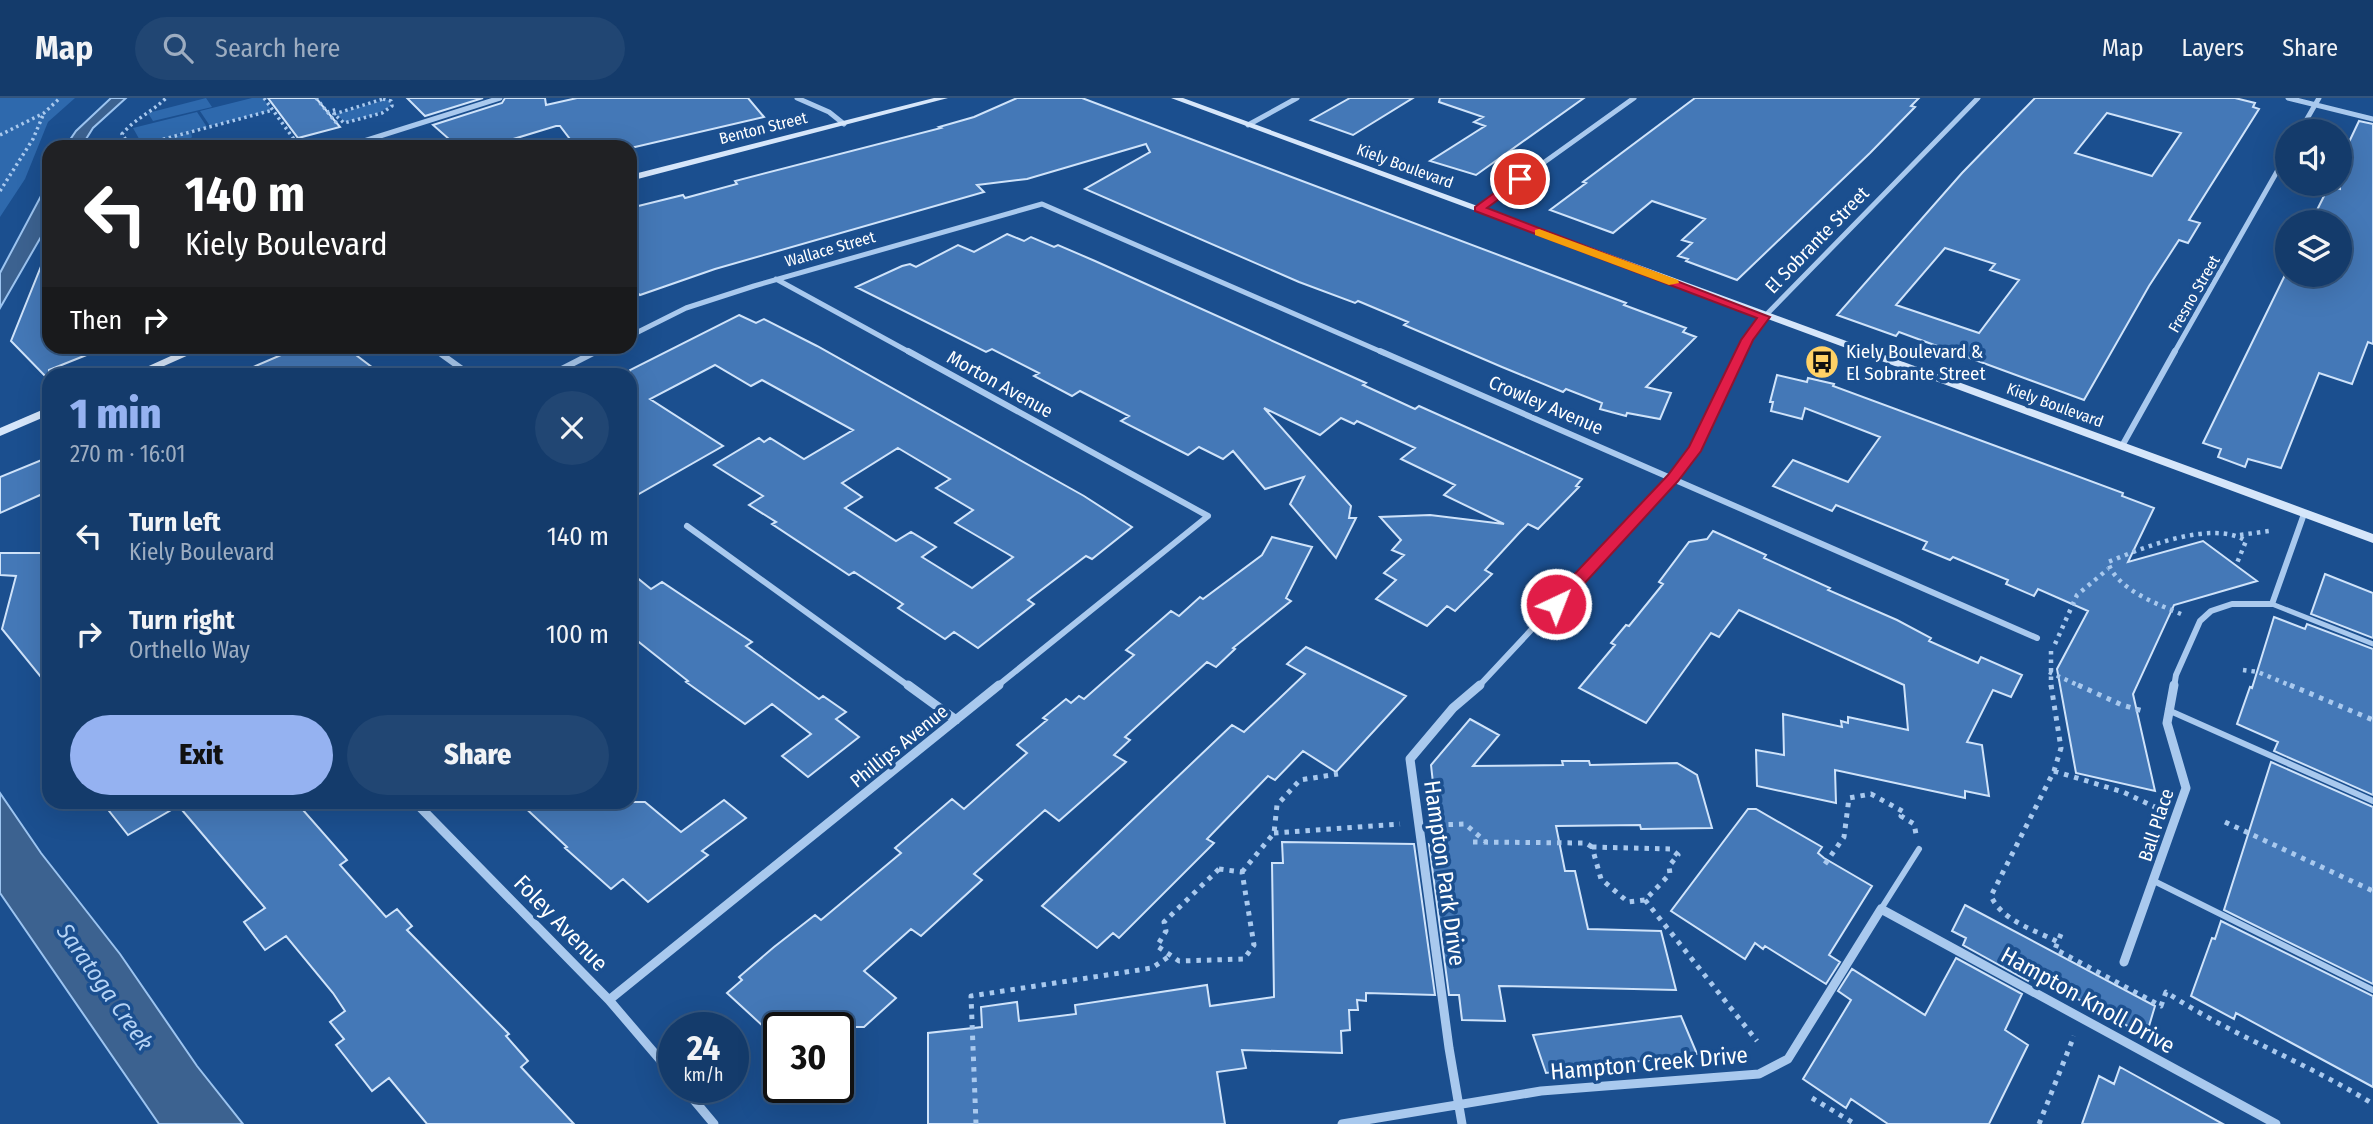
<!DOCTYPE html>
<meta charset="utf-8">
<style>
:root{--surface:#143b6b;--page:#214673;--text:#f1f3f6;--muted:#9dadc1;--line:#33557e;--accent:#95b2f1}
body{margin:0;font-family:"Fira Sans Condensed",sans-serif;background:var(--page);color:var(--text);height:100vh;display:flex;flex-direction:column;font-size:26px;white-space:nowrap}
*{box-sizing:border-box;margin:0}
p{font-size:23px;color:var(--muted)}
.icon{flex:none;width:38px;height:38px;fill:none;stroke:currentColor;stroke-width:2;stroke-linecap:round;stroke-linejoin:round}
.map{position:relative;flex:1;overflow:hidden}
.drawer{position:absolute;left:42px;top:270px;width:595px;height:441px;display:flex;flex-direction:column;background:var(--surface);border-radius:21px;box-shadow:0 7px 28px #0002,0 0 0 2px var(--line)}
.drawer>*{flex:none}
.banner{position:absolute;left:42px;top:42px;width:595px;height:214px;border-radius:21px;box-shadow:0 7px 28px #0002,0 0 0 2px var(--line);background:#202124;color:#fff;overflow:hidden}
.tools{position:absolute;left:2275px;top:21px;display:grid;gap:14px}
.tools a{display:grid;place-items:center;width:77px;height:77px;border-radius:50%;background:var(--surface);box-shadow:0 7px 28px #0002,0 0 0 2px var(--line);font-size:35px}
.speed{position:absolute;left:658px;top:914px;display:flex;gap:14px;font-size:35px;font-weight:700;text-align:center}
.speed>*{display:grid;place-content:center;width:91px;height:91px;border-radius:50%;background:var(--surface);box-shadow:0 7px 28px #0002,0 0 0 2px var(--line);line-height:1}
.speed small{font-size:18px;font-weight:400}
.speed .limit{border:4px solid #111;border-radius:10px;background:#fff;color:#111}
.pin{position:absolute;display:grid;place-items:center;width:60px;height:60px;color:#fff;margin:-30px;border:4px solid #fff;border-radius:50%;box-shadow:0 2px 7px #0007}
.me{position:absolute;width:77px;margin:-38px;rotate:43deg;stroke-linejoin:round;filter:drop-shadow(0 0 5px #0008)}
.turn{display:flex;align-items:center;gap:24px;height:147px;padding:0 28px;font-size:32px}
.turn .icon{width:91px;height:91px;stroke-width:2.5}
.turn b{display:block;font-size:49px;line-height:60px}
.then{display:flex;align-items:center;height:66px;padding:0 28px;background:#0003;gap:14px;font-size:26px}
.round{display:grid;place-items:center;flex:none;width:74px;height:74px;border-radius:37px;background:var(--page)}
.head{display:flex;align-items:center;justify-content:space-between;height:119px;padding:0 28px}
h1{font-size:42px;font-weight:800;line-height:52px;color:var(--accent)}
.primary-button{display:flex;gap:14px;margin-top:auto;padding:14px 28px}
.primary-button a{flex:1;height:80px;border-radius:42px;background:var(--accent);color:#111;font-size:28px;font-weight:800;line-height:80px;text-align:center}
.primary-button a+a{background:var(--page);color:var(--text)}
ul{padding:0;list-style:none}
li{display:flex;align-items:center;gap:21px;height:98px;padding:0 28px}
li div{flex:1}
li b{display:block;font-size:26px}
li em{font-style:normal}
header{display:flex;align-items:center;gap:42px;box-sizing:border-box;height:98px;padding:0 35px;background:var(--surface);border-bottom:2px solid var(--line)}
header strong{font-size:33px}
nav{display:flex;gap:38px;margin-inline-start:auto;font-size:24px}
.search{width:490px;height:63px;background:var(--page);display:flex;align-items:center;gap:18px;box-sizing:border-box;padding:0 24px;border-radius:38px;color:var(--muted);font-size:26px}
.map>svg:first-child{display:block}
</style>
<header>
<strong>Map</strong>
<div class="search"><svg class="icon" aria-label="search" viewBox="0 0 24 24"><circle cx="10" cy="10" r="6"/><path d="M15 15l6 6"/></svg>Search here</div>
<nav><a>Map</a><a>Layers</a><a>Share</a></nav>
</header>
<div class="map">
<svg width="2373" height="1026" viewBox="0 0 2373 1026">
<rect width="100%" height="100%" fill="#1b4f8f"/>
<path fill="#2e69ad" d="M0 0H75L48 24 25 81 0 119Z
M206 0 212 9 153 23 148 15Z
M252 0H263L272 12 210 28 200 13Z
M384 2H389L391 8 374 17 345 24 336 16Z
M197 14 207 29 143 46 191 34 192 39 182 49H141L142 46 133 30Z"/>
<path fill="#3c6290" stroke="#9cc4f0" stroke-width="2" d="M111 0H126L93 30 81 49H65L76 33Z
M49 83V125L0 210V175Z
M0 695 41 755 120 856 197 968 243 1026H159L0 795Z"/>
<path fill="#4478b7" stroke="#cfe3fa" stroke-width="2" fill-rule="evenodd" d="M268 0H316L340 29 298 40Z
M407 0H483L425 18Z
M505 0H545L546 7 577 0H748L764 19 635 49H576L560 28H556L497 46 491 41 458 49 433 27 502 5Z
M1017 0H1082L1626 205 1624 207 1686 230 1683 234 1696 239 1646 289 1671 295 1660 321 1627 315 1626 318 1600 311 1602 305 1566 291 1563 294 1502 269 1404 227 1408 224 1358 203 1355 205 1299 184 1085 91 1150 54 1146 46 1027 81 977 87 984 94 715 171 640 197 630 189V110L683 97 685 100 737 86 735 83 941 30 939 29 974 19Z
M1350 0H1413L1353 37 1311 22Z
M1440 0H1584L1476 77 1430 63 1485 28 1474 24 1483 19 1439 4Z
M1695 0H1919L1911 8 1915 9 1870 55 1737 182 1686 163 1688 161 1678 158 1692 145 1682 142 1705 121 1652 103 1613 135 1550 112 1586 85 1583 84Z
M2035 0H2235L2255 5 2253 9 2259 11 2189 122 2200 125 2188 145 2179 142 2149 188 2084 302 1899 234 1896 238 1837 217 1962 75ZM2107 15 2181 35 2152 78 2075 55ZM1945 150 1995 166 1990 172 2019 182 1979 235 1896 207Z
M2359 23 2373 26V246L2368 244 2352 286 2319 275 2281 370 2248 361 2245 369 2218 359 2221 351 2203 345 2285 177 2304 183 2307 177H2340V124H2311L2329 88 2340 91V63Z
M1007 136 1024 143 1031 139 1054 149 1058 147 1095 163 1366 285 1363 287 1415 311 1419 308 1582 381 1576 388 1579 389 1538 431 1528 426 1520 434 1485 472 1492 476 1455 513 1447 508 1427 528 1376 501 1396 482 1384 475 1404 457 1392 452 1401 442 1380 419 1430 417 1504 426 1444 397 1455 387 1401 361 1415 350 1357 323 1354 326 1341 320 1320 337 1264 310 1351 408 1349 420H1356L1336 460 1290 406 1304 379 1265 391 1233 353 1223 361 1199 349 1188 357 1121 323 1129 318 1080 293 1072 298 1034 278 1039 275 992 251 986 254 856 189 902 168 910 166 916 169 958 147 974 154Z
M48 151 49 248 104 250 49 272V282L11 243Z
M739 217 756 225 764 221 817 248 1084 398 1132 429 1092 461 1086 458 1028 502 1034 506 978 550 954 534 945 541 898 510 903 506 854 474 849 477 772 426 776 424 749 407 763 398 714 367 759 340 764 344 770 340 804 361 853 332 762 282 751 288 715 267 650 301 723 348 630 401V272ZM898 350 950 381 936 390 973 412 955 425 1013 459 972 490 922 459 936 449 911 434 896 443 845 410 862 399 842 385Z
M302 248H344L381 276H237Z
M1777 277 1807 284 1808 280 1834 286 1833 288 2123 395 2122 398 2154 410 2128 464 2203 443 2257 483 2174 507 2133 596 2155 693 2076 675 2057 571 2088 513 2038 491 2034 498 2006 486 2008 482 1953 459 1950 462 1923 451 1927 444 1836 407 1832 413 1773 388 1793 362 1848 384 1880 339 1805 310 1802 321 1771 313 1773 304H1770Z
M49 359V393L0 415V379Z
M1713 433 1766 457 1764 460 1830 490 1828 492 1897 522 1931 540 1929 543 1978 565 1981 559 2022 577 2011 599 1993 592 1967 644 1982 647 1989 698 1965 693V700L1835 672 1836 705 1757 688 1756 652 1784 657 1783 616 1842 629 1841 623 1848 625V619L1908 632 1904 587 1739 512 1719 539 1711 535 1646 625 1579 590 1615 547 1611 545 1626 527 1629 528 1663 486 1659 484 1689 444 1707 441Z
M1272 439 1312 449 1286 500 1291 503 1233 550 1235 551 1216 569 1207 564 1125 639 1130 642 1114 657 1126 664 1059 723 1045 712 974 776 982 782 921 838 911 831 864 873 896 900 864 929H764L727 895 742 882 739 879 774 849 815 817 821 822 901 755 895 750 952 701 964 711 1027 655 1017 647 1047 622 1043 620 1066 601 1071 605 1079 598 1084 601 1134 557 1126 552 1163 520 1171 513 1179 518 1200 499 1203 501 1262 457Z
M0 455H49V589L2 531 16 478 0 477Z
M630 474 651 491 662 484 752 544 746 548 819 601 823 598 846 614 836 621 859 639 808 679 782 658 811 636 772 606 745 626 686 584 688 583 630 537Z
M2325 476 2373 495V540L2311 516Z
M2274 519 2305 531 2307 526 2373 551V697L2274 653 2278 644 2237 626 2250 589 2252 590Z
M1306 549 1406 598 1336 674 1303 653 1275 682 1268 678 1207 741 1214 745 1119 840 1113 835 1097 850 1042 808 1232 627 1244 634 1305 576 1287 566Z
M1470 621 1499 637 1473 668 1563 667 1562 663H1589L1590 667 1677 665 1697 677 1712 730 1641 731 1640 727 1556 728 1565 773H1575L1588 831 1661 833 1676 892 1499 888 1505 923 1462 922 1459 897H1449L1429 746 1440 747 1431 667Z
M2271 664 2373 709V886L2224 812Z
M724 702 746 720 702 753 708 757 648 804 623 781 611 791 565 750 567 749 519 704H645L681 734Z
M102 704H185L128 737Z
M197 704H296L347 762 340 767 386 819 397 811 412 828 407 832 509 936 506 938 528 963 521 969 574 1026H427L389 980 372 993 336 947 344 941 330 924 345 913 333 895 286 838 265 852 244 824 265 810 182 712Z
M1748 711H1756L1822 749 1818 755 1824 760 1872 788 1829 857 1840 864 1826 886 1765 848 1763 851 1755 845 1745 861 1671 813Z
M1282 744 1414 746 1435 897 1366 895V903L1357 902 1358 912H1349L1350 932 1341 933 1342 955 1242 952 1246 970 1217 974 1225 1026H928V935L982 929 981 909 1017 904 1019 923 1076 916 1075 907 1207 887 1210 908 1274 899 1272 765H1283Z
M1965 807 2155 908 2146 938 2032 876 2028 883 1963 847 1966 840 1952 833Z
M2221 823 2373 898V989L2236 915 2234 921 2191 898 2212 840 2215 841Z
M1956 860 2022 896 2005 932 2028 947 1989 1026H1888L1851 1001 1846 1010 1803 981 1851 902 1838 893 1852 871 1925 917Z
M1681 918 1697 956 1546 975 1533 937Z
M2120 969 2223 1026H2082L2099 978 2114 986Z"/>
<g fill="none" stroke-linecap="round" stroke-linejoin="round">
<path stroke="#a9c9ee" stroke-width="3.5" stroke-dasharray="2.5 3.5" stroke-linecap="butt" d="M264 0 296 44 307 41
M316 0 338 27
M383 1 391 3 392 8 382 15 344 25 334 16Z
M327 14 338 11
M0 37 44 15 60 0
M135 48 128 45 122 36C136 20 152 14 166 0
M134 49 273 12
M0 93 33 41 44 15"/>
<path stroke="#a9c9ee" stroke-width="4.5" stroke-dasharray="3.5 5" stroke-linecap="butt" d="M2240 437 2269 433
M2181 516C2157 506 2116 491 2108 464 2142 450 2213 421 2246 443L2237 465
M2055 546 2077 497 2108 471
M2051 553V589
M2243 572 2258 574 2294 589
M2049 574 2082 589"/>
<path stroke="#a9c9ee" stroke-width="5" stroke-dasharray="4.5 6" stroke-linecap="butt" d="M2051 587 2061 650 2054 673 1991 798C2002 823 2035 832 2058 844
M2078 587 2122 607 2143 613
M2290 587 2373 622
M2054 673 2123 694 2157 710
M2225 724 2373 793
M1438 727 1465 726 1486 744
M1274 735 1400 726
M1473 744 1586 745 1592 749
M1592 749 1671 751 1678 757 1669 768 1670 776 1645 802 1628 804 1601 781Z
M1825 766 1844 739 1849 700 1871 696 1904 714 1901 718 1914 726 1916 736
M1219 771 1242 774 1254 847 1244 861 1179 863 1157 848 1166 833 1164 824Z
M1242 774 1274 735 1277 707 1300 682 1338 676
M1645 802 1757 943
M2061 836 2055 851 2161 908 2166 894C2232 938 2306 964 2373 1006
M1812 1000 1855 1026
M976 1026 971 898 1152 870 1171 857
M2039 1026 2074 938"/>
<path stroke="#a9c9ee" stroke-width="5" d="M2272 506 2373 546"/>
<path stroke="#a9c9ee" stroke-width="6" d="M2168 612 2373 703
M2154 783 2373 892
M1881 811 1919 751"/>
<path stroke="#a9c9ee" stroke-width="5" d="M797 0 829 14 844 26
M2288 0 2373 21
M1248 27 1297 0
M2300 33 2319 0
M345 49 500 0
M1479 111 1634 0
M776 181 911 255
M630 238 686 210 754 188 1042 106 1384 255
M429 248 439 255
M594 255 608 248
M1741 255 1764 219 1978 0
M2174 255 2287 56"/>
<path stroke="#a9c9ee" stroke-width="6" d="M437 253 469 276
M908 253 1208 418 996 589
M1380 253 2037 540
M552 276 597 253
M2122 348 2175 253
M687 428 910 589
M1478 589 1673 380 1696 349 1742 253
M2174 589 2176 577 2200 523 2211 513 2232 506H2272L2304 416"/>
<path stroke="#a9c9ee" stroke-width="9" d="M908 587 956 622
M415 704 609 902 674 978
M2124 864 2186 690 2167 625 2174 587
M609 902 999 587
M683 989 714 1026
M1342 1026 1541 993 1759 976 1788 961 1881 811 2276 1026
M1462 1026 1449 950 1410 661 1453 610 1480 587"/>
<path fill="#d6e6fa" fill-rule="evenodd" d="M934 0H948L630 83V77Z
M1171 0H1183L2373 436V445Z
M193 248H209L146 276H131Z
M49 309V317L0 338V330Z"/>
</g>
<path fill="#e11d48" stroke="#92132f" stroke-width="2" d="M1516 79 1526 81 1487 110 1770 219 1753 242 1701 353 1678 383 1562 510H1550L1548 506 1550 502 1668 377 1689 349 1741 242 1757 220 1475 113V109Z"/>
<path fill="#f59e0b" d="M1539 131 1678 182 1679 185 1669 187 1535 137V132Z"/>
<defs>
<g id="bus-disc" transform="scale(1.75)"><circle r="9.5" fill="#ffd166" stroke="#1b4f8f"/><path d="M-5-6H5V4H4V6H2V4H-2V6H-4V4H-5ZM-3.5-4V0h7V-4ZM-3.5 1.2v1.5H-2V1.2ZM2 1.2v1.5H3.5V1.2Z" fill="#111"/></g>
</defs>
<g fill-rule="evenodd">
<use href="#bus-disc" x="1822" y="264"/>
</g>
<g text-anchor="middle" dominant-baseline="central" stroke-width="7" stroke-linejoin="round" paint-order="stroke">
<g font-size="16" fill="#fff" stroke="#1b4f8f">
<text transform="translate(763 30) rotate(-14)">Benton Street</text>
<text transform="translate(1405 68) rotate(20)">Kiely Boulevard</text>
<text transform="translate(830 151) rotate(-16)">Wallace Street</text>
<text transform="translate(2194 196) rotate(-60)">Fresno Street</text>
<text transform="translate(2055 307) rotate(20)">Kiely Boulevard</text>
</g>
<g font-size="19" fill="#fff" stroke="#1b4f8f">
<text transform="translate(1817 142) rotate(-46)">El Sobrante Street</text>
<text transform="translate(1000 286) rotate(29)">Morton Avenue</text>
<text transform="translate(1546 307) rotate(23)">Crowley Avenue</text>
<text transform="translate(899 648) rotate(-39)">Phillips Avenue</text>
<text transform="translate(2156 727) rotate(-72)">Ball Place</text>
</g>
<g font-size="19" fill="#fff" stroke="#1b4f8f" text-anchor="start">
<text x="1846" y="253">Kiely Boulevard &amp;<tspan x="1846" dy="22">El Sobrante Street</tspan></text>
</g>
<g font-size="23" fill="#fff" stroke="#1b4f8f">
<text transform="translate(1445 775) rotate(82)">Hampton Park Drive</text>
<text transform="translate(561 825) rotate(46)">Foley Avenue</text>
<text transform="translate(2088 902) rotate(29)">Hampton Knoll Drive</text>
<text transform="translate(1649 965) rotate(-5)">Hampton Creek Drive</text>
</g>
<g font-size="24" font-style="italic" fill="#b5d3f5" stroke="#1b4f8f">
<text transform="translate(105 889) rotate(55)">Saratoga Creek</text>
</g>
</g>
</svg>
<div class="tools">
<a><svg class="icon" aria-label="sound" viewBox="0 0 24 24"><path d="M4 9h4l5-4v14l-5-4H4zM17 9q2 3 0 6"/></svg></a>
<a><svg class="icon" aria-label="layers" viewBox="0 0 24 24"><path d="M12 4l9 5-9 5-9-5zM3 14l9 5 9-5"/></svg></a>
</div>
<div class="speed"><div>24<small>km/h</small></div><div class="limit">30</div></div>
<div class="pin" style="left:1520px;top:81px;background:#d93025"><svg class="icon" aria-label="arrive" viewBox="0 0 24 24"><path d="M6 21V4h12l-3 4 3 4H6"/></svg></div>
<svg class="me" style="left:1556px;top:506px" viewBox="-20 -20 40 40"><circle r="17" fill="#e11d48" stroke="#fff" stroke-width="3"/><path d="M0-11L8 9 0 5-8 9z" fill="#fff"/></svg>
<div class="banner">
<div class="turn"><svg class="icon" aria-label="left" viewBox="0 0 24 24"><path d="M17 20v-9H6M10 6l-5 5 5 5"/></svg><div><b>140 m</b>Kiely Boulevard</div></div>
<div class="then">Then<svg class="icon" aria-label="right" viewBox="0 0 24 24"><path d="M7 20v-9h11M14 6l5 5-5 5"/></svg></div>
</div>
<section class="drawer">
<div class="head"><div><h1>1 min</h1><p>270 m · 16:01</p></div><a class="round"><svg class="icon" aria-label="close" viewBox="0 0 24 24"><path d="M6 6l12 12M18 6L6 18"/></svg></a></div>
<ul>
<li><svg class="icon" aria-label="left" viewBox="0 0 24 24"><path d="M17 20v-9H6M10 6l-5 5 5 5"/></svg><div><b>Turn left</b><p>Kiely Boulevard</p></div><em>140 m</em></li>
<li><svg class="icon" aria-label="right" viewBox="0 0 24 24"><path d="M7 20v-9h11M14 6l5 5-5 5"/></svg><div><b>Turn right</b><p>Orthello Way</p></div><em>100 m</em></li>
</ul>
<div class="primary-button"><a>Exit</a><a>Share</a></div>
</section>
</div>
